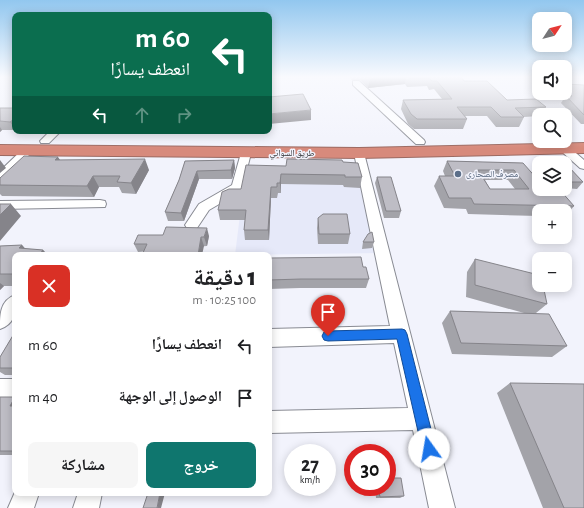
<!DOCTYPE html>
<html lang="ar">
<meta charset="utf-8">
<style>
:root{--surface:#fff;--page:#f6f6f6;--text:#202124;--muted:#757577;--accent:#0f766e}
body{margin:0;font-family:"Alegreya Sans","Noto Naskh Arabic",sans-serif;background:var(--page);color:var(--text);direction:rtl;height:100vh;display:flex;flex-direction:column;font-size:15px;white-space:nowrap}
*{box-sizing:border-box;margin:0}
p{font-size:13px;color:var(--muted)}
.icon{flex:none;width:22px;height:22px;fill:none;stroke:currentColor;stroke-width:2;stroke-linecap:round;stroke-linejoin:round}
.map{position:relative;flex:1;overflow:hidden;direction:ltr}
.panel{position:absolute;left:12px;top:252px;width:260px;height:244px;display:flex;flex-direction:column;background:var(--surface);border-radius:8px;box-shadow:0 2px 10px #0003;direction:rtl}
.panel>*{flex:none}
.hud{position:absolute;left:12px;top:12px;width:260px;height:122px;border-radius:8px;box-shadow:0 2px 10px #0003;direction:rtl;background:#0b6e4f;color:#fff;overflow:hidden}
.needle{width:26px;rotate:54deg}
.fabs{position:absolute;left:532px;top:12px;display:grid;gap:8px}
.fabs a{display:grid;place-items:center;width:40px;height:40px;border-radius:8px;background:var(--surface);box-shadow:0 2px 10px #0003;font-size:20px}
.speed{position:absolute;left:284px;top:444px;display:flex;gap:8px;font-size:20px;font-weight:700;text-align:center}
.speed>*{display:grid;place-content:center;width:52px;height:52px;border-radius:50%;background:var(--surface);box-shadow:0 2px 10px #0003;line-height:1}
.speed small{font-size:10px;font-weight:400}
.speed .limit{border:6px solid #d22;background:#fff;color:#111}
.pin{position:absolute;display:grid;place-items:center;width:34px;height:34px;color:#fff;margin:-41px -17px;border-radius:50% 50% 50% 0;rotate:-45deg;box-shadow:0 0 4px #0007}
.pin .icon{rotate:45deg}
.me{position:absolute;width:44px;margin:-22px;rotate:347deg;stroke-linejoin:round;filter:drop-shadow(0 0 3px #0008)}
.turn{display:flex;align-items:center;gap:14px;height:84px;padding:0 16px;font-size:18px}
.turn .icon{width:52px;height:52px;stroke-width:2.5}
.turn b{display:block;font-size:28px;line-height:34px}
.lanes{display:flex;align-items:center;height:38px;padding:0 16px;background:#0003;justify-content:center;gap:20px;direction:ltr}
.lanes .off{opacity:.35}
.round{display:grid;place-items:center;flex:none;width:42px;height:42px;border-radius:8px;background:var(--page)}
.head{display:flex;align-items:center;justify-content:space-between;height:68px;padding:0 16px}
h1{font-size:24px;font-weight:800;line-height:30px}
.action{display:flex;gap:8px;margin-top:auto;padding:8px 16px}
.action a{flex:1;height:46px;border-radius:8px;background:var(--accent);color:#fff;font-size:16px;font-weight:800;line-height:46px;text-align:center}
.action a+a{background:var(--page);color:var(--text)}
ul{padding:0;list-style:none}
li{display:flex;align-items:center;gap:12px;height:52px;padding:0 16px}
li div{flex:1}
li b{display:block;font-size:15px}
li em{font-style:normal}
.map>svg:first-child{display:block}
</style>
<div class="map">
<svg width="584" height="508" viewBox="0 0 584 508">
<rect width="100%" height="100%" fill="#f2f3fc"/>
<path fill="#e6e9f9" d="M358 166 381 253 235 255 246 167Z"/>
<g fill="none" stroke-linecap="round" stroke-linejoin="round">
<g stroke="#898b93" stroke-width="2">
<path id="minor" d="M353 81H359L424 140 425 142 424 144H416L353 85Z
M50 131H61L49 143H41L40 141Z
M565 146 569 147 584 160V169L580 168 561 151 560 149Z
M28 147 32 148 33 150 32 152 4 180 0 181V171L24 148Z
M246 150 251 153 242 189 238 193 209 210 197 228 192 230 187 228 185 225 199 204 232 185 241 153Z
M359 150 364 153 455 508H429L413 430 269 433V411L408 408 394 343 269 347V329L390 326 354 153Z
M100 200 105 201 106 204 105 207 0 209V201Z
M15 295C15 310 17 323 0 329 0 314 0 301 15 295Z
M0 379H15V399H0Z
M15 492 39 493 34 508H8Z
M78 493H102L99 508H73Z"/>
</g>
<g stroke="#9c6a62" stroke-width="2">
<path id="highway" d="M584 143V153L359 158 0 155V145L359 148Z"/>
</g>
<use href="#minor" fill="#fff" fill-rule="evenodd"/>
<use href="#highway" fill="#d78a7c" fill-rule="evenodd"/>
</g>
<path fill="#a3a3a9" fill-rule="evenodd" d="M349 77H461L464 81 507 100 546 107 541 115H539V116L524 117 519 127H496L487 116H465L467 119 463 129H414L408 124 401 109 403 100 442 99 434 89 429 90 427 86 407 87 405 84 368 88 360 80H352Z
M565 84 584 85V124H581L561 103 563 100 554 93H565Z
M0 108H15V130H2L0 132Z
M69 131H93L91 133H71Z
M221 131H263V132H221Z
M60 160 149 170 136 194 122 193 119 187H99L94 197 2 196 0 194V178Z
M234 160 235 168 232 179H199L184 221H168L165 212 179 180 185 161Z
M447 161 523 163 539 189 574 206 565 217V211H539V216L468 214 466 209 444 208 434 186 439 176H445L443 171ZM485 180H508L515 189H490Z
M343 162 362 177 360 188 344 187 343 185 281 184V193H278L277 198H271L269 240H245L244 230 245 220H220L218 210 241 189 286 166Z
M565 165 583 182 577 189 565 188Z
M377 177 401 211 399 218H384L375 183Z
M318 218 350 234 348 244H318L317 228Z
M209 236 207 246 138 252 134 244Z
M363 242H374L372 248 362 249Z
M22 245 25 249 43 250 48 255H15V286H4L0 290V246Z
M269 258 363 267 369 279 366 288H300L269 289Z
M475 259 547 304 536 313 567 346 552 357 452 354 442 323 450 311 524 313 466 297 467 272Z
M15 332V375H5L0 372V357Z
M510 383 584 508H543L497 393Z
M0 397H15V455H0Z
M375 487H387L404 496 400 498H376Z"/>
<path fill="#85848a" d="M386 77H406L405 84 368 88 370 79Z
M311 110V120L269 124V114Z
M14 118 15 119V129L10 122Z
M0 127 2 130 0 132Z
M58 157 65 167 55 160Z
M145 159 149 170 136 194 131 183Z
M0 160 6 168 0 173Z
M234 160 235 168 232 179 231 170Z
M197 171 199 179 184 221 181 213Z
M281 174V193L280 183Z
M93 176 99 187 94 197 87 186Z
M271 187V198L269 240 268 230Z
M11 204 21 216 0 241V215Z
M207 228 209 236 207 246 204 237Z
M201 237 204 246 202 255H198Z
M22 245 31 255 19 248Z
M43 250 48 255H39Z
M0 283 4 286 0 290Z
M15 397V408L10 406Z
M160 493H165L161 508H157Z"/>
<path fill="#bebdc5" stroke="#85848a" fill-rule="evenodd" d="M368 77H386L370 79Z
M409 77H461L464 81H487L507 100 536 99 546 107 515 108 524 117H501L491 107H457L467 119H417L411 114 403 100 452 99 437 81H432L429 78H409Z
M565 84 584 85V115L566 96H572L565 91Z
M303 94 311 110 269 114V97Z
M0 108H15V118L10 122 0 121Z
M24 156 58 157 55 160 145 159 131 183 117 182 120 176H93L87 186 0 185V178Z
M287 159 342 160 343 162 358 163 362 177H345V175L281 174 280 183H277V187H271L268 230H244L246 210H218L222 192 229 189H241L246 165 286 166Z
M234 160 231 170 197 171 181 213 165 212 179 180 185 161Z
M447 161 523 163 539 181V189L560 190 574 206 474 204 471 198H449L439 176H455ZM478 170H514L529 189H490Z
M565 165H567L583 182H568L565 179Z
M377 177H391L401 211H386Z
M0 204H11L0 215Z
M323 214H347L350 234H319L318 218Z
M166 227 207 228 204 237H201L198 255H142L147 244H134L138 235H163Z
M372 232 374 242H363L368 234Z
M22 245 19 248 43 250 39 255H15V274H0V246Z
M112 254 111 255H96Z
M361 257 363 267H366L369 279H301L269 280V258Z
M475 259 539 275V285H543L547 304 475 285Z
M450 311 549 314 567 346 461 343Z
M15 332V368H0V357Z
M510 383 584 384V508H564Z
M0 397H15L10 406H15V451H0Z
M387 478H401L404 496 380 497 378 487H387Z
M148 493H160L157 508H143Z"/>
<linearGradient id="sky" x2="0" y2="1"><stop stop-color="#92c7ef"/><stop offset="0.52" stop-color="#f9fafe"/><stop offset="1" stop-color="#f9fafe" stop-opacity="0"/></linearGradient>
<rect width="584" height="148" fill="url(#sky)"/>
<path fill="#1a73e8" stroke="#114b97" d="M402 329 405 330 407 334 436 449 434 454 429 456 424 454 422 449 397 339 328 341 324 340 322 336 324 332 328 331Z"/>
<circle fill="#5c6f8a" stroke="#f2f3fc" stroke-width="1.5" cx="458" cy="174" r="4"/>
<g text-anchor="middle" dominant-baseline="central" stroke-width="3" stroke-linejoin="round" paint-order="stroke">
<g font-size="9" fill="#2e2f32" stroke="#f2f3fc">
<text x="292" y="153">طريق السواني</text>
</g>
<g font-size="9" fill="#4e5e75" stroke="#f2f3fc" text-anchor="start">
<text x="466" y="174">مصرف الصحارى</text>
</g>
</g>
</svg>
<div class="fabs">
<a><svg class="needle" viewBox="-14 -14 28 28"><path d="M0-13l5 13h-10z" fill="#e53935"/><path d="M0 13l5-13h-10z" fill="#757577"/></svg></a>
<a><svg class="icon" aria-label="sound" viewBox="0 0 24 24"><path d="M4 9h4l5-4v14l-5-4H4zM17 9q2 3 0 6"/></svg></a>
<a><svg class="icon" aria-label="search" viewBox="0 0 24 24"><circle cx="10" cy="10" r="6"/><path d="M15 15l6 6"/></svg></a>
<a><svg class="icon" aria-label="layers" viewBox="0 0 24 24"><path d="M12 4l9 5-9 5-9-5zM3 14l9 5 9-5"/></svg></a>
<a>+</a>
<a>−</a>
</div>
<div class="speed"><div>27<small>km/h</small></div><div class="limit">30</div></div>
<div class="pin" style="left:328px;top:336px;background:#d93025"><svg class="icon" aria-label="arrive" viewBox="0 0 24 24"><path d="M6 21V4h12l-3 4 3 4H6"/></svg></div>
<svg class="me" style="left:429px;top:449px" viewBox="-20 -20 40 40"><circle r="19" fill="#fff"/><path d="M0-13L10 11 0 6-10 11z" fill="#1a73e8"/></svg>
<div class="hud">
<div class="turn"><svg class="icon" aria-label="left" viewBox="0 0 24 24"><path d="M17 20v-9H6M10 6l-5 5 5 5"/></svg><div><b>60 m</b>انعطف يسارًا</div></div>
<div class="lanes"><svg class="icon" aria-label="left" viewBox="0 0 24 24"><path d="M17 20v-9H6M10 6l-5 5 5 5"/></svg><svg class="icon off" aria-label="ahead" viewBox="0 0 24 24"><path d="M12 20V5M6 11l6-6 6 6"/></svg><svg class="icon off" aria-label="right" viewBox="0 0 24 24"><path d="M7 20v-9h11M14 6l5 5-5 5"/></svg></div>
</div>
<section class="panel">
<div class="head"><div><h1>1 دقيقة</h1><p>100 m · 10:25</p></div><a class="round" style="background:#d93025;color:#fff"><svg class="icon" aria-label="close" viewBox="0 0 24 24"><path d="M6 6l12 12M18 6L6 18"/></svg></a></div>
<ul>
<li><svg class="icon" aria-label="left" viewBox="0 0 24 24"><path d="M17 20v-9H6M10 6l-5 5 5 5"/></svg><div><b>انعطف يسارًا</b></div><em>60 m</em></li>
<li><svg class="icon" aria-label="arrive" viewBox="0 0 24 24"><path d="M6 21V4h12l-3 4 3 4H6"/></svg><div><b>الوصول إلى الوجهة</b></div><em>40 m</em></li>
</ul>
<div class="action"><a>خروج</a><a>مشاركة</a></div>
</section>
</div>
